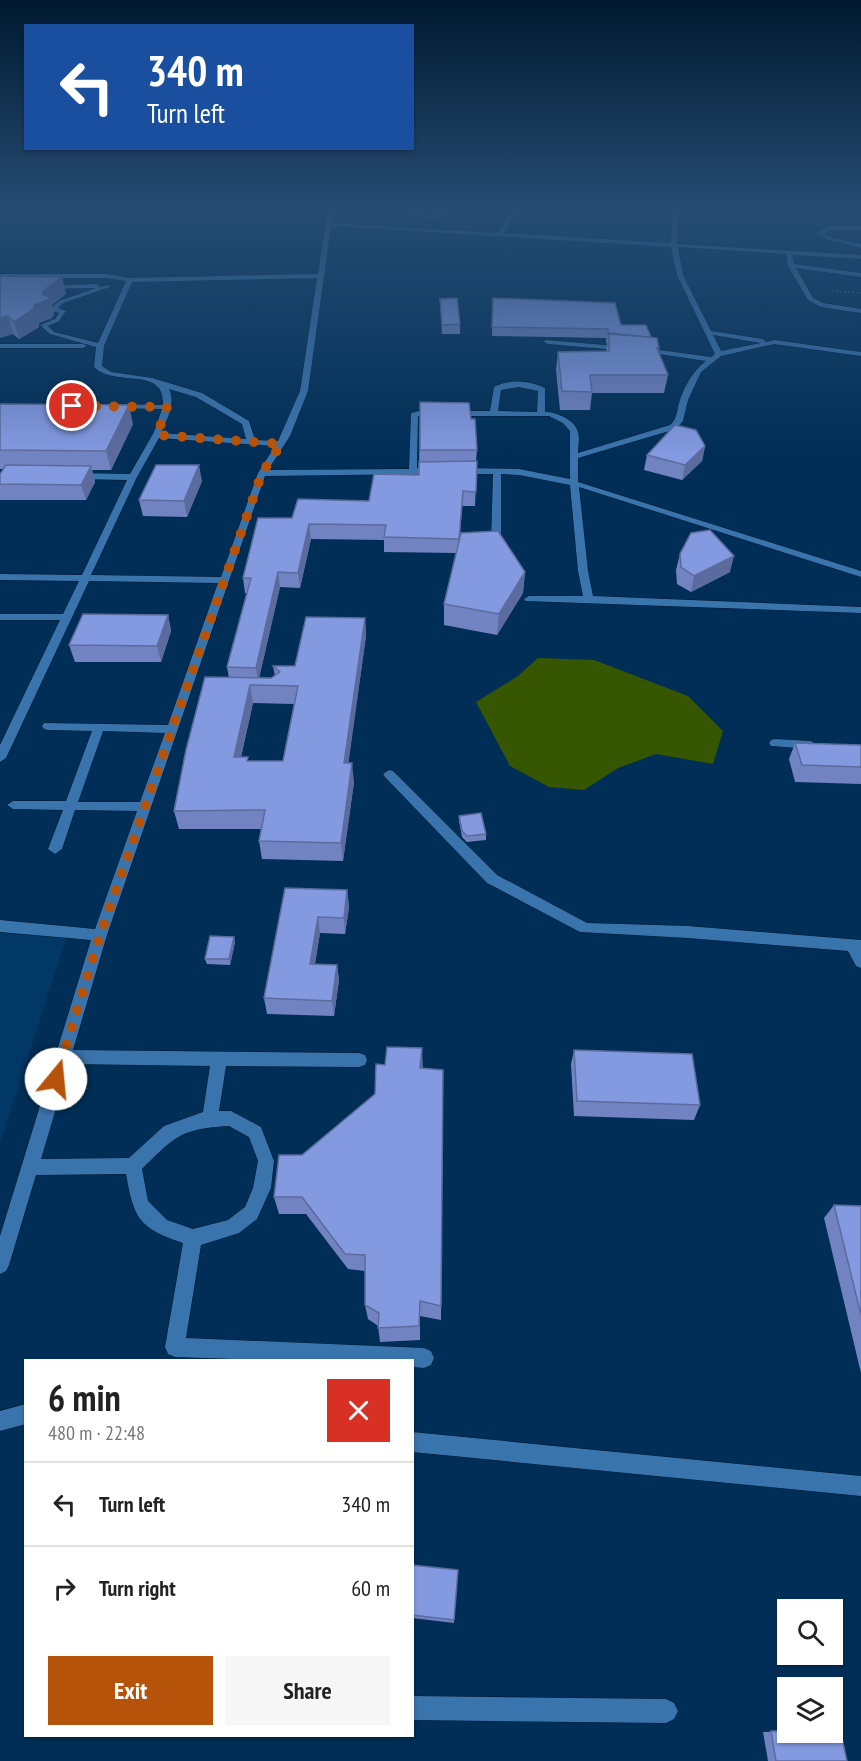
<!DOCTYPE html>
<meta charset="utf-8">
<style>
:root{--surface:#fff;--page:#f6f6f6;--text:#222;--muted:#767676;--line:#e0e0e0;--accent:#b45309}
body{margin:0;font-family:"PT Sans Narrow",sans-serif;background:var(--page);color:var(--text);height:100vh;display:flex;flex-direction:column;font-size:22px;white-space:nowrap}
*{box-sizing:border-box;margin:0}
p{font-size:20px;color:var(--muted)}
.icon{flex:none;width:33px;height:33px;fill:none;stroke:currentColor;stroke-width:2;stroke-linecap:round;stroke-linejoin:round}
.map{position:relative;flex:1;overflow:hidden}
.drawer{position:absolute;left:24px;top:1359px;width:390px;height:378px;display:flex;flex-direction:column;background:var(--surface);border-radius:0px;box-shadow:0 2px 4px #0004}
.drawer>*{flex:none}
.hud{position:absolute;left:24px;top:24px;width:390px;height:126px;border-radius:0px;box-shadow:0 2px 4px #0004;background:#1a4fa0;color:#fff;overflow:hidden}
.tools{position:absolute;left:777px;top:1599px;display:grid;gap:12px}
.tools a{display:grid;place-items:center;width:66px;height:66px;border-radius:0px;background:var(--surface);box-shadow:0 2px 4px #0004;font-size:30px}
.pin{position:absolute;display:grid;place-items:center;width:51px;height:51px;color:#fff;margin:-26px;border:3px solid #fff;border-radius:50%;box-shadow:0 2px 6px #0007}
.me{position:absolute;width:66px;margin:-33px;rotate:17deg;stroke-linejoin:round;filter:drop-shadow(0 0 4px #0008)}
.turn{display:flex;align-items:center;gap:21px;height:126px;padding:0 24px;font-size:27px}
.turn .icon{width:78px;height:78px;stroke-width:2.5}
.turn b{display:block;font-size:42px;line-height:51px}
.round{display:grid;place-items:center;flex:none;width:63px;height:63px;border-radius:0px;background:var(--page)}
.overview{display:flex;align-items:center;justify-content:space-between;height:102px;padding:0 24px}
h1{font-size:36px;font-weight:700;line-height:45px}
.cta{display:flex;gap:12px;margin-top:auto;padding:12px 24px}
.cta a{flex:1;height:69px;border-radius:0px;background:var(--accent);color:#fff;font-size:24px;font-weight:700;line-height:69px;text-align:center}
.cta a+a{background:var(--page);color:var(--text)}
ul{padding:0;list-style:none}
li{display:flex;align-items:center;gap:18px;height:84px;padding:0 24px;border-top:2px solid var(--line)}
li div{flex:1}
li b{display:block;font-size:22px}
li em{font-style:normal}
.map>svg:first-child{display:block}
</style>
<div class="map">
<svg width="861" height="1761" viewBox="0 0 861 1761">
<rect width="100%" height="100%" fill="#002e56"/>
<path fill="#023865" d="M0 929 69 930 0 1143Z"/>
<path fill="#365602" d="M538 658 594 660 688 696 723 731 713 764 656 754 618 768 584 790 549 787 510 766 476 702 518 676Z"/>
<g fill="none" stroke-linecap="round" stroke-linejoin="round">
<g stroke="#001631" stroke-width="1">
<path id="lane" d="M328 208H334L332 223 498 233 514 208H520L504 233 671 243 673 208H679L677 244 861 255V259L792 255 794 264 861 273V277L796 268 813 298 823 303 861 309V313L821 307 808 300 788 266 786 254 678 247 683 275 711 331 763 339 766 342 774 340 861 352V356L774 344 721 356 701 372 688 400 683 421 676 429 578 458V482L861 571V577L579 487 588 571 593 596 861 607V613L525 601 524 599 529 596H583L578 571 570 485 519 475 501 474V543L496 546 491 543 493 474H458L454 471 458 468 519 469 570 479V431L563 423 549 416H418L417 468 425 471 421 474 265 476 107 935 73 1050 359 1053 365 1055 367 1060 365 1065 359 1067 226 1066 219 1111H231L261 1127 274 1161 271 1188 257 1219 239 1233 201 1245 186 1338 424 1348 431 1351 434 1358 431 1365 424 1368 412 1367V1360H265L175 1357 168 1354 165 1347 183 1243C139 1228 134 1219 126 1174L36 1175 9 1265 6 1271 0 1274V1236L91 940 0 932V920L95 929 137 811 75 810 62 849 55 854 48 849 63 810 13 809 7 805 13 801H66L92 731 48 730 44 729 42 726 44 723 168 725 218 583 89 581 6 758 0 762V745L60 620H0V614H63L79 581 0 580V574L82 575 127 480 75 479 71 476 75 473 130 474 154 432 162 409 112 408 108 406 112 404 163 405C165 365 115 388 94 367L96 347 50 334 40 325 55 319 59 313 49 310 59 301 96 288 47 289 45 286 97 284 100 287 110 285V287L63 303 58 308 66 311 59 321 48 326 54 332 98 343 126 281 107 278H0V274H107L129 278 318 274ZM331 226 671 247 677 275 715 354 711 357 652 349 545 340 544 342 548 344 652 353 706 361C693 371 684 386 679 403 677 411 677 419 670 425L578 453C578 447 580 438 578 432 575 420 557 412 545 412V388C529 380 510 379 494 387L490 411H419L411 413 409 469 268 470 290 436 308 391ZM317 278 300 391 278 441 255 440 249 421 202 393 152 378 111 372 102 366 104 346 132 282ZM713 335 761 343 721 351ZM519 387 538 391 537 412 498 411 501 390ZM169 389 196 397 242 424 246 439 161 433C167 420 176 403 169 389ZM159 438 275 446 258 473 221 577 91 575 137 477ZM103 731 165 733 140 802H78ZM69 1064 210 1066 203 1112 164 1126 129 1158 41 1159ZM229 1126 249 1137 258 1161 253 1188 245 1207 228 1220 193 1229 167 1220 148 1201 142 1169C176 1136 180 1129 229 1126Z
M435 208 446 214 432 220 413 214 419 209ZM432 211 438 214 432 216 420 213Z
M830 226H861V230H831L824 233 832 238 861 244V248L828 240 816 233Z
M0 344H83L87 346 83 348H0Z
M775 739 811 741 817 745 811 749 771 746 769 743 771 740Z
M389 770 393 771 497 875 587 923 688 926 861 940V968L856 966 848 951 688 938 580 932 487 883 385 777 383 774Z
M26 1404V1424L0 1431V1411Z
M412 1432 861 1476V1496L412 1452Z
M412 1696 666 1699 674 1703 678 1711 674 1719 666 1723 412 1720Z"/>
</g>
<path stroke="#3a6388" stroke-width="1.5" stroke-dasharray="2 2" stroke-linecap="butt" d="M832 291 861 293"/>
<use href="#lane" fill="#3a74ac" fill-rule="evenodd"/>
</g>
<path fill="#7184c1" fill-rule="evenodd" d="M0 276 62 277 66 294 52 305 54 314 52 318 39 323V327L19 339 13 334 0 338Z
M493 298 621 325 651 337 659 348V353L668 375 664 393H592L590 410H560L556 370 558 352 606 351 607 343H606V338L492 336Z
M440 299 460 324V334H442Z
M420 402 471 419 477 450 476 461H477L475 506H462L460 536 525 572 523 593 497 635 444 625V604L456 553 384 552V540L311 539 300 588 280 587 259 678H271L275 676 273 666H295L365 618 366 636 348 763 354 782 343 861 262 859 259 841 261 829H179L174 811 229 678 227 667 247 593H245L243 578 292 518 369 501 419 475ZM253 703 294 704 283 761H248V757H241Z
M0 404 133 424 111 470H92L95 482 86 500H0V474L3 469H0Z
M705 446 702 461 682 480 644 470 647 455Z
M202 481 187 517 143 516 139 500Z
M680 554 730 572 691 592 677 584 676 570Z
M168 615 171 631 161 662H75L69 645Z
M795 743 861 745V784L795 782 789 759Z
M459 816 486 834V840L467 842 462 837 459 821Z
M285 888 347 890 349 907 345 934 320 933 315 964 337 965 339 980 334 1016 267 1014 264 998Z
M235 942 230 965 207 964 205 959Z
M574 1050 700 1105 694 1120 574 1116 571 1064Z
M423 1068 443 1070 441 1320 420 1316V1340L380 1342 378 1326 368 1319 365 1305V1271L348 1269 306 1214H279L274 1197 302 1155Z
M834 1205 861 1206V1373L824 1218Z
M412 1565 454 1620V1623L412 1618Z
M788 1731 847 1761H768L763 1732Z"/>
<path fill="#5c6b9d" d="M62 277 66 294 52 305 54 314 52 318 39 323V327L19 339 14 322 34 305 42 294 43 291Z
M8 316 13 334 0 338V318Z
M129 405 133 424 111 470 106 451Z
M705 446 702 461 682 480 685 465Z
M199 465 202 481 187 517 184 501Z
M91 466 95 482 86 500 81 485Z
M309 524 311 539 300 588 298 573Z
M734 556 730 572 691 592 694 576Z
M278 572 280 587 258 683 256 668Z
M525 572 523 593 497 635 499 614Z
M168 615 171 631 161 662 157 646Z
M365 618 366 636 346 781 344 763Z
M250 685 253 703 237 775 234 757Z
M352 763 354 782 343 861 341 843Z
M347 890 349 907 345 934 344 918Z
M318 917 320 933 312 980 310 964Z
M234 937 235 942 230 965 229 959Z
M337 965 339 980 334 1016 332 1001Z
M422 1048 423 1067 420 1087V1068Z"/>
<path fill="#8399e0" stroke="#5c6b9d" stroke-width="1.5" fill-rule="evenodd" d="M0 276 62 277 43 291 42 294 50 297 47 300 34 305V309L14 322 8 316 0 318Z
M457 298 460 324 442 325 440 299Z
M493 298 615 303 621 325H646L651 337 608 334V329L492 327Z
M609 333 657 338 659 348H657L668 375H590L592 392 562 391 558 352 609 351Z
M420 402 469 403 471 419H475L477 450H420Z
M0 404 129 405 106 451 0 450Z
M675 425 696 430 705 446 685 465 647 455Z
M477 461 476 492 463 491 459 539 384 537 386 525 309 524 298 573 278 572 256 668 227 667 251 578H243L258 518H292L298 499 369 501 374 474 419 475V462Z
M6 465 91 466 81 485 0 484V474Z
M156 465H199L184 501 139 500Z
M710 530 734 556 694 576 681 567 680 554 691 533Z
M498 531 525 572 499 614 444 604 461 533Z
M83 614 168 615 157 646 69 645Z
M306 617 365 618 344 763H352L341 843 259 841 265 810 174 811 186 750 205 677 271 678 280 672 273 666H295ZM250 685 298 686 283 761H247L248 757H234Z
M795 743 861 745V767L802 765Z
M481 813 486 834 467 836 462 831 459 816Z
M285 888 347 890 344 918 318 917 310 964 337 965 332 1001 264 998Z
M210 936 234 937 229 959H205Z
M387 1047 422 1048 420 1068 443 1070 441 1306 420 1301 419 1326 378 1328 379 1313 365 1305V1255L345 1254 302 1197H274L279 1155H302L375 1094 376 1064 385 1065Z
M574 1050 692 1054 700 1105 577 1101Z
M834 1205 861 1206V1315Z
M412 1565 458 1570 454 1620 412 1615Z
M832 1729H840L847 1761H776L771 1731H788V1732H832Z"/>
<linearGradient id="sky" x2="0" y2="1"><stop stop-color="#00192f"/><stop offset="0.46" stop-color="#264c73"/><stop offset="1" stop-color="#264c73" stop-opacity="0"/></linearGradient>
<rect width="861" height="454" fill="url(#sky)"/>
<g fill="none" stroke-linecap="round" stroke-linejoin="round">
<path stroke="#b45309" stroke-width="10" stroke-dasharray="0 18" d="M56 1079 100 935 262 473 281 444 157 435 167 407 72 406"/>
</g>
</svg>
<div class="tools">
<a><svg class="icon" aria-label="search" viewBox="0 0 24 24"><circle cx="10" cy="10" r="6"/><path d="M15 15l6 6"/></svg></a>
<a><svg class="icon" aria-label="layers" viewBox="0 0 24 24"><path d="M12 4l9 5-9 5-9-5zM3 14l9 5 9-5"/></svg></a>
</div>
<div class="pin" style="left:72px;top:406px;background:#d93025"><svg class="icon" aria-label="arrive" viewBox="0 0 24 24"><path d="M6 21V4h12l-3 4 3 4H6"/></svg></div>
<svg class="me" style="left:56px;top:1079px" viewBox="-20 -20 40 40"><circle r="19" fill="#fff"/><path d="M0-13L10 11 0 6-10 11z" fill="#b45309"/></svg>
<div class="hud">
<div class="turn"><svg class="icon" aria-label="left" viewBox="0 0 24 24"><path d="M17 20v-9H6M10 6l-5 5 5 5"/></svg><div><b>340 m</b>Turn left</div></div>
</div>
<section class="drawer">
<div class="overview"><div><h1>6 min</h1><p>480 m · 22:48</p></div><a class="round" style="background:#d93025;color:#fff"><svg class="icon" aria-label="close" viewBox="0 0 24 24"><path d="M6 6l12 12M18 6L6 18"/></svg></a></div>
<ul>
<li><svg class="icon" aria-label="left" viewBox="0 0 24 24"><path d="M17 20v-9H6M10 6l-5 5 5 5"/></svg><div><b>Turn left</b></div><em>340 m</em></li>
<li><svg class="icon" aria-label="right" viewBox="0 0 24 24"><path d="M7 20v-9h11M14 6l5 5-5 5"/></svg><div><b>Turn right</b></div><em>60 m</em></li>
</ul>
<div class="cta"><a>Exit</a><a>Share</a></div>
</section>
</div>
